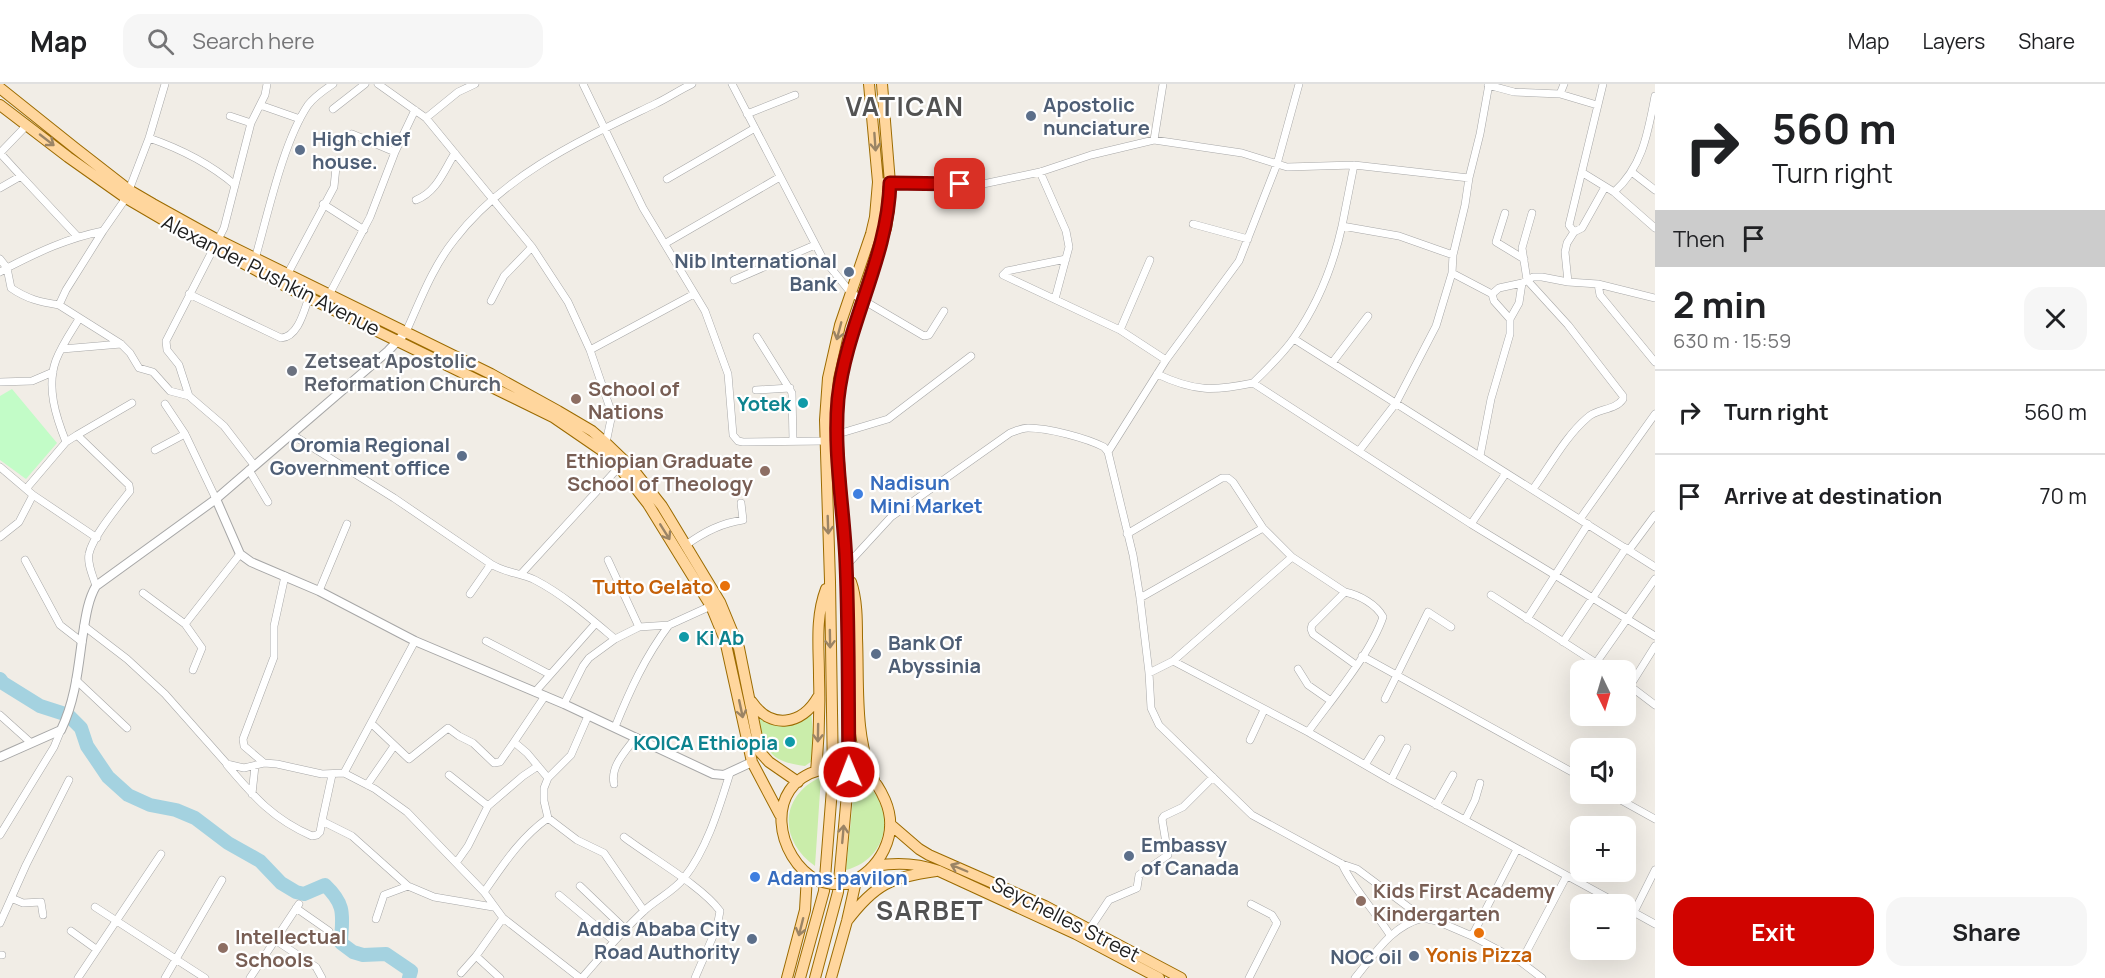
<!DOCTYPE html>
<meta charset="utf-8">
<style>
:root{--surface:#fff;--page:#f6f6f6;--text:#202124;--muted:#757577;--line:#e0e0e0;--accent:#d00400}
body{margin:0;font-family:Manrope,sans-serif;background:var(--page);color:var(--text);height:100vh;display:flex;flex-direction:column;font-size:22px;white-space:nowrap}
*{box-sizing:border-box;margin:0}
p{font-size:20px;color:var(--muted)}
.icon{flex:none;width:33px;height:33px;fill:none;stroke:currentColor;stroke-width:2;stroke-linecap:round;stroke-linejoin:round}
.map{position:relative;flex:1;overflow:hidden}
.details{display:flex;flex-direction:column;background:var(--surface);width:450px}
.details>*{flex:none}
.banner{background:#fff;color:var(--text);overflow:hidden}
.needle{width:39px;rotate:175deg}
.controls{position:absolute;left:1570px;top:576px;display:grid;gap:12px}
.controls a{display:grid;place-items:center;width:66px;height:66px;border-radius:12px;background:var(--surface);box-shadow:0 6px 24px #0002;font-size:30px}
.pin{position:absolute;display:grid;place-items:center;width:51px;height:51px;color:#fff;margin:-26px;border-radius:12px;box-shadow:0 3px 9px #0006}
.me{position:absolute;width:66px;margin:-33px;rotate:359deg;stroke-linejoin:round;filter:drop-shadow(0 0 4px #0008)}
.turn{display:flex;align-items:center;gap:21px;height:126px;padding:0 18px;font-size:27px}
.turn .icon{width:78px;height:78px;stroke-width:2.5}
.turn b{display:block;font-size:42px;line-height:51px}
.then{display:flex;align-items:center;height:57px;padding:0 18px;background:#0003;gap:12px;font-size:22px}
.round{display:grid;place-items:center;flex:none;width:63px;height:63px;border-radius:18px;background:var(--page)}
.head{display:flex;align-items:center;justify-content:space-between;height:102px;padding:0 18px}
h1{font-size:36px;font-weight:700;line-height:45px}
.cta{display:flex;gap:12px;margin-top:auto;padding:12px 18px}
.cta a{flex:1;height:69px;border-radius:18px;background:var(--accent);color:#fff;font-size:24px;font-weight:700;line-height:69px;text-align:center}
.cta a+a{background:var(--page);color:var(--text)}
ul{padding:0;list-style:none}
li{display:flex;align-items:center;gap:18px;height:84px;padding:0 18px;border-top:2px solid var(--line)}
li div{flex:1}
li b{display:block;font-size:22px}
li em{font-style:normal}
header{display:flex;align-items:center;gap:36px;box-sizing:border-box;height:84px;padding:0 30px;background:var(--surface);border-bottom:2px solid var(--line)}
header strong{font-size:28px}
nav{display:flex;gap:33px;margin-inline-start:auto;font-size:21px}
.search{width:420px;height:54px;background:var(--page);display:flex;align-items:center;gap:15px;box-sizing:border-box;padding:0 21px;border-radius:18px;color:var(--muted);font-size:22px}
main{display:flex;flex:1;min-height:0}
.map>svg:first-child{display:block}
</style>
<header>
<strong>Map</strong>
<div class="search"><svg class="icon" aria-label="search" viewBox="0 0 24 24"><circle cx="10" cy="10" r="6"/><path d="M15 15l6 6"/></svg>Search here</div>
<nav><a>Map</a><a>Layers</a><a>Share</a></nav>
</header>
<main>
<div class="map">
<svg width="1655" height="894" viewBox="0 0 1655 894">
<rect width="100%" height="100%" fill="#f1ede6"/>
<path fill="#caedaa" d="M811 626 814 663 812 677 805 682C767 677 765 665 758 631L766 637Z
M821 693 815 782C779 757 779 712 821 693Z
M855 695C859 697 864 699 867 702 873 705 876 711 879 717 893 746 878 778 846 786Z"/>
<path fill="#c2fcc7" d="M12 305 57 359 26 395 0 376V312Z"/>
<g fill="none" stroke-linecap="round" stroke-linejoin="round">
<path stroke="#a4d2e0" stroke-width="14" d="M0 595 3 599 40 622 68 631 81 644 87 662 108 693 128 711 150 721 176 726 195 734 228 759 260 777 281 799 296 808 304 810 325 801C347 822 342 832 341 859L353 868 363 871 386 870 411 887 409 894"/>
<g stroke="#a7a7a7" stroke-width="8">
<path id="minor" d="M378 0 426 34 458 8 475 0
M583 0 643 124 705 227 728 290 733 351 738 357 743 358 825 357
M732 0 822 173 851 209 924 252 929 251 944 227
M1488 1 1514 8 1560 10 1597 21
M1560 10 1564 0
M260 21 300 35
M333 25 365 0
M747 30 795 11
M230 32 251 39
M426 34 532 163 568 218 590 266 612 330 606 359
M352 50 395 68
M149 54C181 65 209 79 235 101
M1154 56 1163 0
M1 68 27 41
M0 69 21 92
M1354 81 1342 142 1399 152 1453 171
M1040 88 1066 147 1069 163 1055 215
M1583 89 1614 108 1655 144
M1633 89 1655 106
M667 95 755 44
M878 98 983 100 1040 88 1091 71 1154 56 1242 69 1287 83 1354 81 1469 94
M1605 103 1582 144 1574 148 1567 159 1565 168 1568 198 1598 200 1655 214
M0 104 21 92 77 152
M129 106 149 54 165 0
M1614 108C1643 82 1648 48 1655 12
M416 116C437 108 444 86 455 69
M323 120 364 146
M1505 129 1496 158 1524 175
M1532 129 1522 164 1527 196 1568 241 1623 312V315C1615 327 1597 324 1587 334 1565 353 1550 382 1533 405
M1193 140 1248 155
M103 147 66 206 59 221 121 260 130 269 139 284 153 288 170 307 189 312
M1574 148 1569 141 1603 0
M666 159 780 93
M0 175 7 184C38 168 68 154 103 147L126 114
M255 175C268 130 283 58 308 21 315 12 324 6 333 0
M1066 175 1007 187 1003 191 1120 246 1166 276
M0 188 7 184 11 204C27 215 40 218 59 221
M1452 189 1492 210 1494 217 1510 235
M287 191 334 103 336 83
M734 196 815 161
M1598 200 1600 211 1655 278
M189 210 281 254C298 253 304 227 309 213
M1492 210 1499 204 1522 199 1533 193H1542L1568 198
M329 211 370 133 395 68 415 26
M491 217 504 192 532 163
M1120 246 1150 176
M406 248C420 217 433 182 455 155 506 89 583 55 655 20 668 14 679 6 692 0
M757 253 792 309 793 357
M1294 255 1655 483
M62 265 121 260
M590 266 694 210
M1332 279 1368 232
M1157 290C1195 308 1214 307 1253 299 1267 285 1283 270 1294 254 1318 220 1333 182 1342 142
M0 298 32 297 53 288
M1253 299 1471 440 1655 552
M756 306 790 304
M165 320 185 350
M291 350 394 414 491 480C505 489 521 489 535 496 564 511 590 534 615 555
M838 350 888 335 971 272
M77 351 132 319
M66 358C56 333 46 303 56 276 62 261 71 248 79 235
M155 366 185 350 216 415
M1359 367 1396 319 1436 242 1452 189 1453 171 1465 121 1469 94 1480 50 1489 0
M1108 368 1166 276 1239 177 1277 80 1299 0
M1480 372 1491 315 1510 250V235L1519 219 1522 199
M254 381 224 342 189 312 179 281 167 266 166 257 224 144 251 39 265 11 267 0
M0 383 33 411 97 454
M249 386 268 418
M26 405 66 358 77 351 129 401 130 407C119 421 92 453 89 470 87 480 93 492 96 502
M1580 435 1655 330
M1471 440 1506 389
M1127 450 1222 394H1228L1233 398 1263 444 1292 473 1345 508C1359 511 1376 520 1383 533 1371 569 1331 616 1308 648
M0 453 19 438 33 411
M686 461C704 448 721 439 743 436L741 419
M1629 466 1655 431
M25 476 60 541 82 558
M608 476 639 543
M846 482 891 433 1010 349C1016 347 1021 344 1028 344 1049 344 1086 354 1104 363L1108 368 1133 471 1140 514 1149 589 1151 624 1159 641 1252 731 1342 780 1357 785 1423 834 1437 837 1472 852 1521 878 1542 894
M521 490 619 383
M319 507 347 440
M1345 508 1312 541 1311 545 1313 550 1356 581
M143 509 185 540
M470 510 491 480
M1491 511 1607 586
M1140 514 1263 444
M1527 535 1588 440
M84 542 127 575 165 610 227 680 244 684 264 679 277 680 322 690 344 689 375 705 407 728 484 808 503 834 580 894
M486 557 549 590
M1563 558 1626 464
M1362 572 1581 693
M1173 577 1292 473
M1596 579 1655 495
M1298 585 1308 601 1331 617
M193 586 202 564 185 540 240 470
M1149 589 1173 577 1308 648 1391 696 1619 820
M76 596 127 644
M1626 599 1655 621
M1630 602 1655 562
M535 608 596 539
M545 612 514 658 527 669 548 694
M1385 615 1428 528 1451 543
M564 620 583 582 589 574 615 555 639 543 669 541 713 521
M0 631 30 658
M588 632 571 671 548 694 544 704V717L548 734 577 756 604 769 644 827
M372 640 409 675 448 644 459 652 473 659 494 679 500 678 514 658
M615 643C630 606 645 573 669 541
M1250 656 1264 626
M264 679 244 662 243 655 274 573V542L285 492
M227 681C254 713 273 735 312 752L317 751 320 748 322 737
M1365 681 1381 655
M344 689 415 557
M332 691 322 737 352 752 408 802 434 813 493 823
M449 691 488 722
M1391 696 1407 664
M614 700C610 682 626 667 636 653
M367 701 394 662
M252 710 255 682
M1610 710 1655 735
M1436 721 1453 691
M1465 736 1475 716 1480 699
M0 751 54 663 61 646
M624 753C650 773 702 802 720 827L717 843 695 894
M456 779 468 762 488 722 523 692 538 682
M1342 780C1354 806 1375 827 1390 851
M580 802 626 846
M484 808C503 781 520 754 548 734
M559 811 614 857
M11 814 23 819 41 818 43 831
M95 823 205 894
M296 824 329 847
M1626 824 1655 840
M1634 828 1655 786
M376 835 384 811 408 802
M0 839 26 781 69 696
M1089 846 1109 816 1137 804 1139 791 1168 771 1162 735 1164 732 1183 723 1213 693
M71 847 96 865
M1472 852 1517 765
M275 856 316 883 322 894
M0 871H2
M1521 878 1566 793
M461 889 476 872
M78 894 161 770
M165 894 222 796
M250 894 299 820
M500 894 476 872 503 834
M582 894C602 871 622 847 645 826 657 815 674 807 684 794 707 765 719 724 730 689
M1249 894 1277 839 1272 831 1251 820
M1355 894C1375 870 1391 842 1423 834"/>
</g>
<g stroke="#a7a7a7" stroke-width="10">
<path id="tertiary" d="M216 415 240 470 251 478 319 507 415 557 564 620 713 690 724 691 752 678
M0 673 61 646C75 617 78 586 82 556 85 538 87 517 96 502L216 415 388 267 406 248"/>
</g>
<g stroke="#9c6b00" stroke-width="12">
<path id="primary" d="M0 4 75 64 129 106 153 120 218 156 491 290 558 327 592 347 606 359 632 384 662 422 720 518 739 564 760 668 769 678 798 698
M0 21 68 73 126 114 167 138 289 204 553 333 604 368 619 383 648 420 711 522 725 556 752 678 780 731
M851 498C857 515 857 536 857 554 859 600 854 654 874 696
M752 618C771 646 802 641 818 613
M816 687C819 656 820 625 819 593 819 563 815 534 826 505
M890 740 919 765 929 771 1045 822 1181 894
M875 782C898 778 917 779 939 787L1076 850 1159 894
M818 797C775 774 763 701 820 686
M847 800C880 786 900 751 885 716 881 707 877 699 870 693
M847 837C875 800 891 793 936 787
M787 894 805 826 807 791
M800 894 824 807 833 692 830 497 825 336 828 294 833 272 840 241 871 150 875 133 878 98 869 0
M815 894 838 808 849 688 846 482 838 362V319L842 289 862 215 886 144 889 124 890 99 882 0
M831 894 847 837 856 797"/>
</g>
<use href="#minor" stroke="#fff" stroke-width="7"/>
<use href="#tertiary" stroke="#fff" stroke-width="8"/>
<use href="#primary" stroke="#ffd69d" stroke-width="10"/>
<g stroke="#9c6b00" stroke-width="12" stroke-linecap="butt">
<path id="primary-bridge" d="M825 685 841 683 857 685
M818 797 833 800H847"/>
</g>
<use href="#primary-bridge" stroke="#ffd69d" stroke-width="10"/>
</g>
<defs><path id="oneway-shaft" d="M-6 0H5M1.5-3L5.5 0L1.5 3" fill="none" stroke-width="1.6" stroke-linecap="round" stroke-linejoin="round" transform="scale(1.5)"/></defs>
<g stroke="#9b8465">
<use href="#oneway-shaft" transform="translate(47 56) rotate(38)"/>
<use href="#oneway-shaft" transform="translate(875 58) rotate(86)"/>
<use href="#oneway-shaft" transform="translate(839 247) rotate(105)"/>
<use href="#oneway-shaft" transform="translate(828 441) rotate(88)"/>
<use href="#oneway-shaft" transform="translate(665 448) rotate(58)"/>
<use href="#oneway-shaft" transform="translate(830 555) rotate(89)"/>
<use href="#oneway-shaft" transform="translate(741 625) rotate(78)"/>
<use href="#oneway-shaft" transform="translate(818 649) rotate(91)"/>
<use href="#oneway-shaft" transform="translate(843 750) rotate(-85)"/>
<use href="#oneway-shaft" transform="translate(959 784) rotate(-157)"/>
<use href="#oneway-shaft" transform="translate(801 843) rotate(104)"/>
</g>
<g fill="none" stroke-linecap="round" stroke-linejoin="round">
<g stroke="#870300" stroke-width="15">
<path id="route" d="M849 688C848 618 849 548 846 479 844 425 833 369 838 315 846 241 888 174 890 99L960 100"/>
</g>
<use href="#route" stroke="#d00400" stroke-width="10"/>
</g>
<g fill="#5c6f8a" stroke="#fff" stroke-width="2">
<circle cx="1031" cy="32" r="6"/>
<circle cx="300" cy="66" r="6"/>
<circle cx="849" cy="188" r="6"/>
<circle cx="462" cy="372" r="6"/>
<circle cx="876" cy="570" r="6"/>
<circle cx="1129" cy="772" r="6"/>
<circle cx="752" cy="855" r="6"/>
<circle cx="1414" cy="872" r="6"/>
</g>
<circle fill="#6b7280" stroke="#fff" stroke-width="2" cx="292" cy="287" r="6"/>
<g fill="#8d6e63" stroke="#fff" stroke-width="2">
<circle cx="576" cy="315" r="6"/>
<circle cx="765" cy="387" r="6"/>
<circle cx="1361" cy="817" r="6"/>
<circle cx="223" cy="864" r="6"/>
</g>
<g fill="#0f9aa8" stroke="#fff" stroke-width="2">
<circle cx="803" cy="319" r="6"/>
<circle cx="684" cy="553" r="6"/>
<circle cx="790" cy="658" r="6"/>
</g>
<g fill="#3f7fe0" stroke="#fff" stroke-width="2">
<circle cx="858" cy="410" r="6"/>
<circle cx="755" cy="793" r="6"/>
</g>
<g fill="#e8710a" stroke="#fff" stroke-width="2">
<circle cx="725" cy="502" r="6"/>
<circle cx="1479" cy="849" r="6"/>
</g>
<g text-anchor="middle" dominant-baseline="central" stroke-width="4.5" stroke-linejoin="round" paint-order="stroke">
<g font-size="20" font-weight="bold" fill="#4e5e75" stroke="#fff" text-anchor="start">
<text x="1043" y="20">Apostolic<tspan x="1043" dy="23">nunciature</tspan></text>
<text x="312" y="54">High chief<tspan x="312" dy="23">house.</tspan></text>
<text x="837" y="176" text-anchor="end">Nib International<tspan x="837" dy="23">Bank</tspan></text>
<text x="450" y="360" text-anchor="end">Oromia Regional<tspan x="450" dy="23">Government office</tspan></text>
<text x="888" y="558">Bank Of<tspan x="888" dy="23">Abyssinia</tspan></text>
<text x="1141" y="760">Embassy<tspan x="1141" dy="23">of Canada</tspan></text>
<text x="740" y="844" text-anchor="end">Addis Ababa City<tspan x="740" dy="23">Road Authority</tspan></text>
<text x="1402" y="872" text-anchor="end">NOC oil</text>
</g>
<g font-size="20" fill="#202020" stroke="#fff">
<text transform="translate(271 191) rotate(27)">Alexander Pushkin Avenue</text>
<text transform="translate(1066 835) rotate(27)">Seychelles Street</text>
</g>
<g font-size="20" font-weight="bold" fill="#5b616d" stroke="#fff" text-anchor="start">
<text x="304" y="276">Zetseat Apostolic<tspan x="304" dy="23">Reformation Church</tspan></text>
</g>
<g font-size="20" font-weight="bold" fill="#785e54" stroke="#fff" text-anchor="start">
<text x="588" y="304">School of<tspan x="588" dy="23">Nations</tspan></text>
<text x="753" y="376" text-anchor="end">Ethiopian Graduate<tspan x="753" dy="23">School of Theology</tspan></text>
<text x="1373" y="806">Kids First Academy<tspan x="1373" dy="23">Kindergarten</tspan></text>
<text x="235" y="852">Intellectual<tspan x="235" dy="23">Schools</tspan></text>
</g>
<g font-size="20" font-weight="bold" fill="#0d838f" stroke="#fff" text-anchor="end">
<text x="791" y="319">Yotek</text>
<text x="696" y="553" text-anchor="start">Ki Ab</text>
<text x="778" y="658">KOICA Ethiopia</text>
</g>
<g font-size="20" font-weight="bold" fill="#366cbe" stroke="#fff" text-anchor="start">
<text x="870" y="398">Nadisun<tspan x="870" dy="23">Mini Market</tspan></text>
<text x="767" y="793">Adams pavilon</text>
</g>
<g font-size="20" font-weight="bold" fill="#c56008" stroke="#fff" text-anchor="end">
<text x="713" y="502">Tutto Gelato</text>
<text x="1479" y="870" text-anchor="middle">Yonis Pizza</text>
</g>
<g font-size="26" font-weight="bold" letter-spacing="1.5" fill="#535353" stroke="#fff">
<text x="905" y="22">VATICAN</text>
<text x="930" y="826">SARBET</text>
</g>
</g>
</svg>
<div class="controls">
<a><svg class="needle" viewBox="-14 -14 28 28"><path d="M0-13l5 13h-10z" fill="#e53935"/><path d="M0 13l5-13h-10z" fill="#757577"/></svg></a>
<a><svg class="icon" aria-label="sound" viewBox="0 0 24 24"><path d="M4 9h4l5-4v14l-5-4H4zM17 9q2 3 0 6"/></svg></a>
<a>+</a>
<a>−</a>
</div>
<div class="pin" style="left:960px;top:100px;background:#d93025"><svg class="icon" aria-label="arrive" viewBox="0 0 24 24"><path d="M6 21V4h12l-3 4 3 4H6"/></svg></div>
<svg class="me" style="left:849px;top:688px" viewBox="-20 -20 40 40"><circle r="17" fill="#d00400" stroke="#fff" stroke-width="3"/><path d="M0-11L8 9 0 5-8 9z" fill="#fff"/></svg>
</div>
<section class="details">
<div class="banner">
<div class="turn"><svg class="icon" aria-label="right" viewBox="0 0 24 24"><path d="M7 20v-9h11M14 6l5 5-5 5"/></svg><div><b>560 m</b>Turn right</div></div>
<div class="then">Then<svg class="icon" aria-label="arrive" viewBox="0 0 24 24"><path d="M6 21V4h12l-3 4 3 4H6"/></svg></div>
</div>
<div class="head"><div><h1>2 min</h1><p>630 m · 15:59</p></div><a class="round"><svg class="icon" aria-label="close" viewBox="0 0 24 24"><path d="M6 6l12 12M18 6L6 18"/></svg></a></div>
<ul>
<li><svg class="icon" aria-label="right" viewBox="0 0 24 24"><path d="M7 20v-9h11M14 6l5 5-5 5"/></svg><div><b>Turn right</b></div><em>560 m</em></li>
<li><svg class="icon" aria-label="arrive" viewBox="0 0 24 24"><path d="M6 21V4h12l-3 4 3 4H6"/></svg><div><b>Arrive at destination</b></div><em>70 m</em></li>
</ul>
<div class="cta"><a>Exit</a><a>Share</a></div>
</section>
</main>
